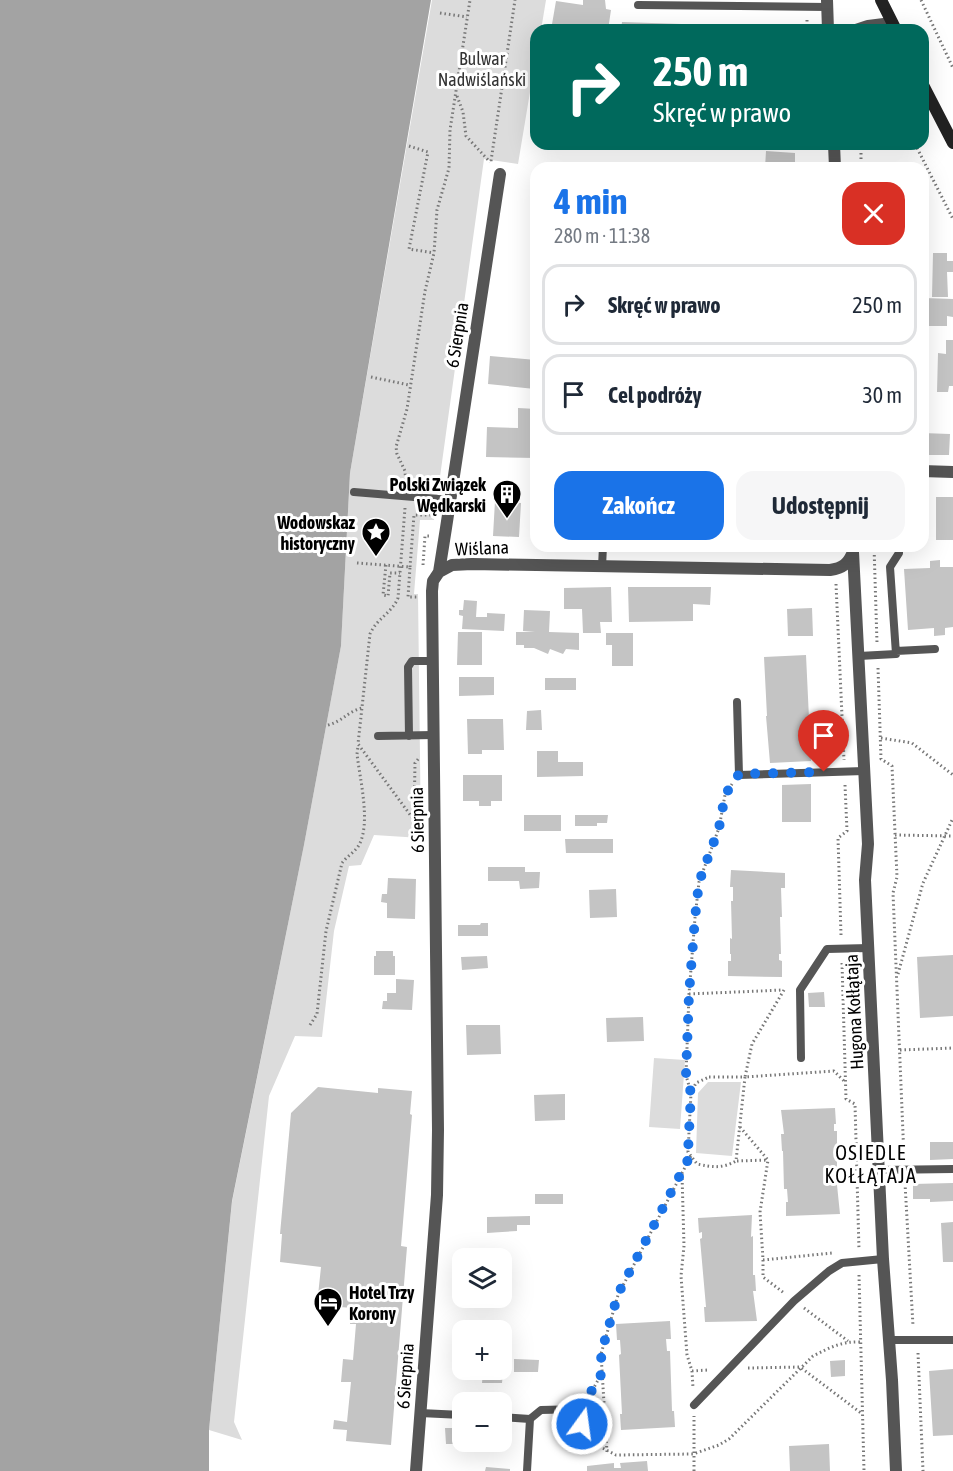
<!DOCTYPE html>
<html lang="pl">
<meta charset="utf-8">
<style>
:root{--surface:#fff;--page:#f6f6f7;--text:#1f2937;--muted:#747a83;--line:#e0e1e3;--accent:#1a73e8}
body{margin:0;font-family:"Asap Condensed",sans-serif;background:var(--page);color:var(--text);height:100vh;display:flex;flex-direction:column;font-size:22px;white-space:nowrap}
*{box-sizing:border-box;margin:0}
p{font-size:20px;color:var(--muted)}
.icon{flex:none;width:33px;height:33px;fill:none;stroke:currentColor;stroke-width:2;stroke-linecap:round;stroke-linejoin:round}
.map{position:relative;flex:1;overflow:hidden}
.panel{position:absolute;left:530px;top:162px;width:399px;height:390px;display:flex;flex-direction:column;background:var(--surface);border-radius:18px;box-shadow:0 6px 24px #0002}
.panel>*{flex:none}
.banner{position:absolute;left:530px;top:24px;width:399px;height:126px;border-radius:18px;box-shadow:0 6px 24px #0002;background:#00695c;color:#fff;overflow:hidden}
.tools{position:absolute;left:452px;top:1248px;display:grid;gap:12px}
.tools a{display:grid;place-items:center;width:60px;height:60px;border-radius:12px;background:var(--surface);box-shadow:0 6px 24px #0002;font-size:30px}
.pin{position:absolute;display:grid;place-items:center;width:51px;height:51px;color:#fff;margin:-62px -26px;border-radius:50% 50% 50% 0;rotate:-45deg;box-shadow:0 0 6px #0007}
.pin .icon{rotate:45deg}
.me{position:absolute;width:66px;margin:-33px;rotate:14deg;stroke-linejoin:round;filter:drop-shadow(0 0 4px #0008)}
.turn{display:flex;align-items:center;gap:21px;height:126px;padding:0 24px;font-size:27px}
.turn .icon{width:78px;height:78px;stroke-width:2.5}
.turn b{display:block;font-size:42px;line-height:51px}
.round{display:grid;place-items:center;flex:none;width:63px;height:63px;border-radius:18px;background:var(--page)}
.overview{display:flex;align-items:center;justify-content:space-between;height:102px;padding:0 24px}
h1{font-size:36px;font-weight:700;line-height:45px;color:var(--accent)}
.action{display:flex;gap:12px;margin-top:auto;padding:12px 24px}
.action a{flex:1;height:69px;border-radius:18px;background:var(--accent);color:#fff;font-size:24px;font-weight:700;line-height:69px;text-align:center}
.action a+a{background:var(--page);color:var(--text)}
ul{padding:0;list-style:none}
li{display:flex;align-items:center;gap:18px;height:81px;margin:0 12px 9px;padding:0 12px;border:3px solid var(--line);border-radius:18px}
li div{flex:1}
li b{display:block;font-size:22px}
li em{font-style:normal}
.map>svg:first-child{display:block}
</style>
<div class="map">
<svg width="953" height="1471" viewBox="0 0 953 1471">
<rect width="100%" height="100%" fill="#fff"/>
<path fill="#dcdcdc" d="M432 0H546L541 30H536L535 62 518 164 484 159 434 520H420L414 594H418L421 838 374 835 361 865 349 866 334 931 322 1037 295 1036 269 1096 234 1422 242 1440 209 1430 232 1202 304 845 341 646 350 473Z
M654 1058 685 1060 680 1129 649 1127Z
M708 1082H741L732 1156 696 1153 698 1093Z"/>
<path fill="#a3a3a3" d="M0 0H431L350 473 341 646 304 845 232 1201 209 1430V1471H0Z"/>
<path fill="#c4c4c4" d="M583 0H605L606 9 611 10 608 30H551L556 1 583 5Z
M622 22 774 27V30H621Z
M766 151 795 153V168H765Z
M933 253H947V261H953V272H947L948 297H932Z
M924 298 953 299V317L947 316V326H923Z
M946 340H953V386H949L948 392H937L938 353 946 354Z
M490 356 536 360 535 389 488 384Z
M518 408 536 409V458L486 457 487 427 518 428Z
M922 433 950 434 949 455H922Z
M936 497H953V540H936Z
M495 501 521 503 519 537 493 536Z
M940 560V567H953V627L945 628V635L934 636V628L908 630 904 569 930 568V561Z
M611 587 612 622H600L601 633H583L582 609H564V588Z
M628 587H711L710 605 693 604V621L629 622Z
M464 600 477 601 476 617H487V613L505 614 504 631 462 629 463 616 459 615V610H463Z
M812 608 813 636H788L787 609Z
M524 610 550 611 549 632 579 633V650L566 649 563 654 550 649 548 654 534 648H524V645H516V632H535L523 631Z
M458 632H482V665H457Z
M606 633H633V666H612V645H606Z
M806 655 811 761 770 763 766 716H767L764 657Z
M459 677H494V695L459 696Z
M545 678H576V690H545Z
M541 710 542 730H526L527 711Z
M467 719H503L504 750H482V754H468Z
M537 751H558V762H583V776L537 777Z
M463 775H502V801H491V806H479V801H463Z
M811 784V822H782V785Z
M524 815H561V831H524Z
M575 815H608L607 823H597V826H575Z
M565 839H613V853H566Z
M488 867H525V872H540L539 888 520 889 519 881H488Z
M731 870 785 873V888H781L782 917H780L781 954H779V960L782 961V977L728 976V961H731V954H730V938L732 939 731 901H733V887H730Z
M388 878 416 879 415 919 387 918V903L381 902 382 894H387Z
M616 889 617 917 590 918 589 890Z
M481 923H488V936H458V925H480Z
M376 951H393V956H395V975H374V956H376Z
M953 955V1016L920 1018 917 957Z
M487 956 488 968 462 970 461 957Z
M396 979 414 980 412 1010 382 1009 383 1001H387V993H396Z
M824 992 825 1007H809L808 993Z
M643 1017 644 1041 607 1042 606 1018Z
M466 1025H500L501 1054 467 1055Z
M318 1087 378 1093V1088L412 1091 410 1114 412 1115 401 1246 407 1247 391 1445 346 1441 347 1430 333 1429 334 1420 347 1422 351 1382H341L343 1359 353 1360 356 1324H350L352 1308 317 1305 321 1267 280 1262 282 1234H280L291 1113Z
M565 1094V1120L535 1121 534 1095Z
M835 1108 836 1124H834V1131H837V1170H839L840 1185H837L840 1214 786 1216V1202H788L787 1189H784L783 1151H782L781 1134H784L781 1110Z
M930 1142H953V1159L930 1160Z
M953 1183V1201L930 1202V1199H913V1184Z
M535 1194H563V1204H535Z
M752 1215 751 1237 753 1236V1275H755L756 1291H753L757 1321 705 1322 704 1307H706L700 1239 702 1238V1232L699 1233 698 1218Z
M530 1216V1225H517V1231L487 1233V1217Z
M953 1222V1262H943L941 1223Z
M464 1251H491V1258H464Z
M670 1321 671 1339H666L667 1351H670L672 1411H674L675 1427 621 1430 620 1414H622L619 1355 621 1354 620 1340H617L616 1324Z
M459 1330H462V1357H458Z
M514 1359 539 1360 538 1372H514Z
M845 1360V1376L831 1377 830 1361Z
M953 1369V1435L933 1436 929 1371Z
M483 1371 503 1372 502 1383H482Z
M445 1428H460V1444H446Z
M829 1444 830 1471H790L789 1446Z
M647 1461 648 1471H587V1466L614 1463V1468H621L620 1463Z
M486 1467 510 1469V1471H485Z"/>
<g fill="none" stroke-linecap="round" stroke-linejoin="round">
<path stroke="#777" stroke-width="3" stroke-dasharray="1.5 3" stroke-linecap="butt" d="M921 0 953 68
M440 13 467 17
M807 20V30
M457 96 463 112 466 136 490 162
M915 144 953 219
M409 146 428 152 409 249 434 253
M491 161 515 0
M861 168V144
M371 377 409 385
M406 484 405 471 397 454 396 447 407 409 425 291 434 253 437 210 449 168 450 130 470 0
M405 508 398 598C392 613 377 618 370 634L358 744 414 820 420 831
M874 546 877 643
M357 563 410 567 408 597H417
M386 565 383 595 388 596 390 573H400
M423 565 425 536H431
M410 567 414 515H434
M836 584 844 760
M878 668 881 759 892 766 897 877 893 893 904 1158
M328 725C343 721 347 712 362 708
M881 738 912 743 953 775
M414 818 415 763 419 758
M895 835 953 836
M841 935 838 838 847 831 845 785
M842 963 846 1099 855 1104 859 1250
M898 974 923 883 953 818
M784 990 752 1044 745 1077 834 1071 845 1082
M689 994 783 990
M310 1025 317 1014 326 931 342 863C347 856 355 852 359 845 371 823 360 780 357 754L358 746
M900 1050 953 1048
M709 1077H745L736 1161C722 1169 712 1167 697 1164L688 1152 691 1093 696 1083Z
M691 1093 686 1075 689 994 695 918 699 882 719 828 725 795 732 784
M740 1127 768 1160 760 1212 763 1260 832 1253
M737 1161 768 1160
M682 1174 684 1246 681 1276 687 1355 692 1371 693 1388
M905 1183 913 1326
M763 1260V1277L784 1293
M859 1275 864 1471
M804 1308 848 1341
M918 1353 923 1471
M748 1368 800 1367 861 1413
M692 1371 708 1370
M588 1398 602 1373
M582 1420 583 1438 616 1455 693 1454 719 1445 729 1439 813 1356C829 1348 842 1341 860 1342
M607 1452 601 1354 618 1295 691 1156
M694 1471V1416"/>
<path stroke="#555" stroke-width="8" d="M638 5 827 7
M354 492 450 500
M602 567 603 546
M896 651 935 649
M859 656 896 654 890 567 899 553V546
M737 702 739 775 864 771
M378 736 433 735
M409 736 408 667 412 661H432
M801 1058 800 990 827 949 869 948
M879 1170 953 1169
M888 1340H953
M694 1405 794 1301 829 1271 842 1263 883 1259
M420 1413 462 1415
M501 1417 530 1419 527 1471
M530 1419 541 1410 581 1409"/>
<path stroke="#555" stroke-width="12" d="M827 0 828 30
M856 30 868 26 892 23
M834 144 835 168
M922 471 953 472
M853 552 868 844 865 880 883 1259 892 1380 896 1471
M439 572 452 565 472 564 830 570C843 568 848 564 853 552
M416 1471 437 1195 438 1130 432 591 433 581 439 572 446 528 500 174"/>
<path stroke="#222" stroke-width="12" d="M881 0 896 30
M922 83 953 143"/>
</g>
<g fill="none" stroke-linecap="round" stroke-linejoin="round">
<path stroke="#1a73e8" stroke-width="10" stroke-dasharray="0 18" d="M582 1424 581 1409 602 1373 601 1354 618 1294 690 1156 688 1152 691 1093 686 1075 689 994 695 918 699 882 719 828 725 795 739 774 824 772"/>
</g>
<defs>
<g id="building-pin" transform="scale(1.5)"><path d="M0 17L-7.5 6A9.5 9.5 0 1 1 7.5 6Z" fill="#000" stroke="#fff"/><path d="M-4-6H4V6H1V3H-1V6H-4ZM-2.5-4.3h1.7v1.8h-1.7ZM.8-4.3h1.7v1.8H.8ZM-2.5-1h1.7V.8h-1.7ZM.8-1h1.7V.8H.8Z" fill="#fff"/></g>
<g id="sight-pin" transform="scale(1.5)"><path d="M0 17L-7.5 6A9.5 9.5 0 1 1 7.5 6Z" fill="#000" stroke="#fff"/><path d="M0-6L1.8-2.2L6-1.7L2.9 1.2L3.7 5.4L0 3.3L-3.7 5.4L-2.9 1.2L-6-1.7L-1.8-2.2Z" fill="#fff"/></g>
<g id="hotel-pin" transform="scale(1.5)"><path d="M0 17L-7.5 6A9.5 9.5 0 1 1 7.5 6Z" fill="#000" stroke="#fff"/><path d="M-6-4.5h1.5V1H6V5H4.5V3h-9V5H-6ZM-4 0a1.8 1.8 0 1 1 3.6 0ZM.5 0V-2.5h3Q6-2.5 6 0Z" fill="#fff"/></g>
</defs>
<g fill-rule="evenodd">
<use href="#building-pin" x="507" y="494"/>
<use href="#sight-pin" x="376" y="532"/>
<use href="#hotel-pin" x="328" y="1302"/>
</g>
<g text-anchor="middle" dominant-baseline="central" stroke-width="6" stroke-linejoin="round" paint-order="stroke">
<g font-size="18" fill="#333" stroke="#fff">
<text x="482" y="58">Bulwar<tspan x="482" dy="21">Nadwiślański</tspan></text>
</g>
<g font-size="18" fill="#000" stroke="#fff">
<text transform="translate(457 335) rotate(-81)">6 Sierpnia</text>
<text transform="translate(482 548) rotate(-2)">Wiślana</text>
<text transform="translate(417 820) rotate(-91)">6 Sierpnia</text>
<text transform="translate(854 1012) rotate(-93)">Hugona Kołłątaja</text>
<text transform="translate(405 1376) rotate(-86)">6 Sierpnia</text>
</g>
<g font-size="18" font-weight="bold" fill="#000" stroke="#fff" text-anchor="end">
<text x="486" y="484">Polski Związek<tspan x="486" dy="21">Wędkarski</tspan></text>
<text x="355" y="522">Wodowskaz<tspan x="355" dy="21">historyczny</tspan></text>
<text x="349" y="1292" text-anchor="start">Hotel Trzy<tspan x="349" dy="21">Korony</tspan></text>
</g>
<g font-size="20" letter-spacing="1.5" fill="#000" stroke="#fff">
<text x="871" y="1152">OSIEDLE<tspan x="871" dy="23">KOŁŁĄTAJA</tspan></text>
</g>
</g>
</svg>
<div class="tools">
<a><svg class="icon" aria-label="layers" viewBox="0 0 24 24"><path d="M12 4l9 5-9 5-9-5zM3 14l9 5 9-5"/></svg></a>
<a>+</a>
<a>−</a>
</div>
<div class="pin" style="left:824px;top:772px;background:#d93025"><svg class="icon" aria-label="arrive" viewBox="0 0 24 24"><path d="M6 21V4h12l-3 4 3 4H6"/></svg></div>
<svg class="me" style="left:582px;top:1424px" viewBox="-20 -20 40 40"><circle r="17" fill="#1a73e8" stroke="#fff" stroke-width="3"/><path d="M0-11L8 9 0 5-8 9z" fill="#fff"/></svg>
<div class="banner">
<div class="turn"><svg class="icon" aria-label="right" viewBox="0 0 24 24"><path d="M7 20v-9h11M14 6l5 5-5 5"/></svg><div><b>250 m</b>Skręć w prawo</div></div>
</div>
<section class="panel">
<div class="overview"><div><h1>4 min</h1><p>280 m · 11:38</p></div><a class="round" style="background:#d93025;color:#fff"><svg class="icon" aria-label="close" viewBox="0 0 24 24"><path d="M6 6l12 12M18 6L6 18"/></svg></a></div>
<ul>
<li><svg class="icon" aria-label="right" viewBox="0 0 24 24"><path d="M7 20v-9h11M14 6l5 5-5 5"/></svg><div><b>Skręć w prawo</b></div><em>250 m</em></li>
<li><svg class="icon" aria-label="arrive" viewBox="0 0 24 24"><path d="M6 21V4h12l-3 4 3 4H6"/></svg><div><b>Cel podróży</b></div><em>30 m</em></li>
</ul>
<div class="action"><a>Zakończ</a><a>Udostępnij</a></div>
</section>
</div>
